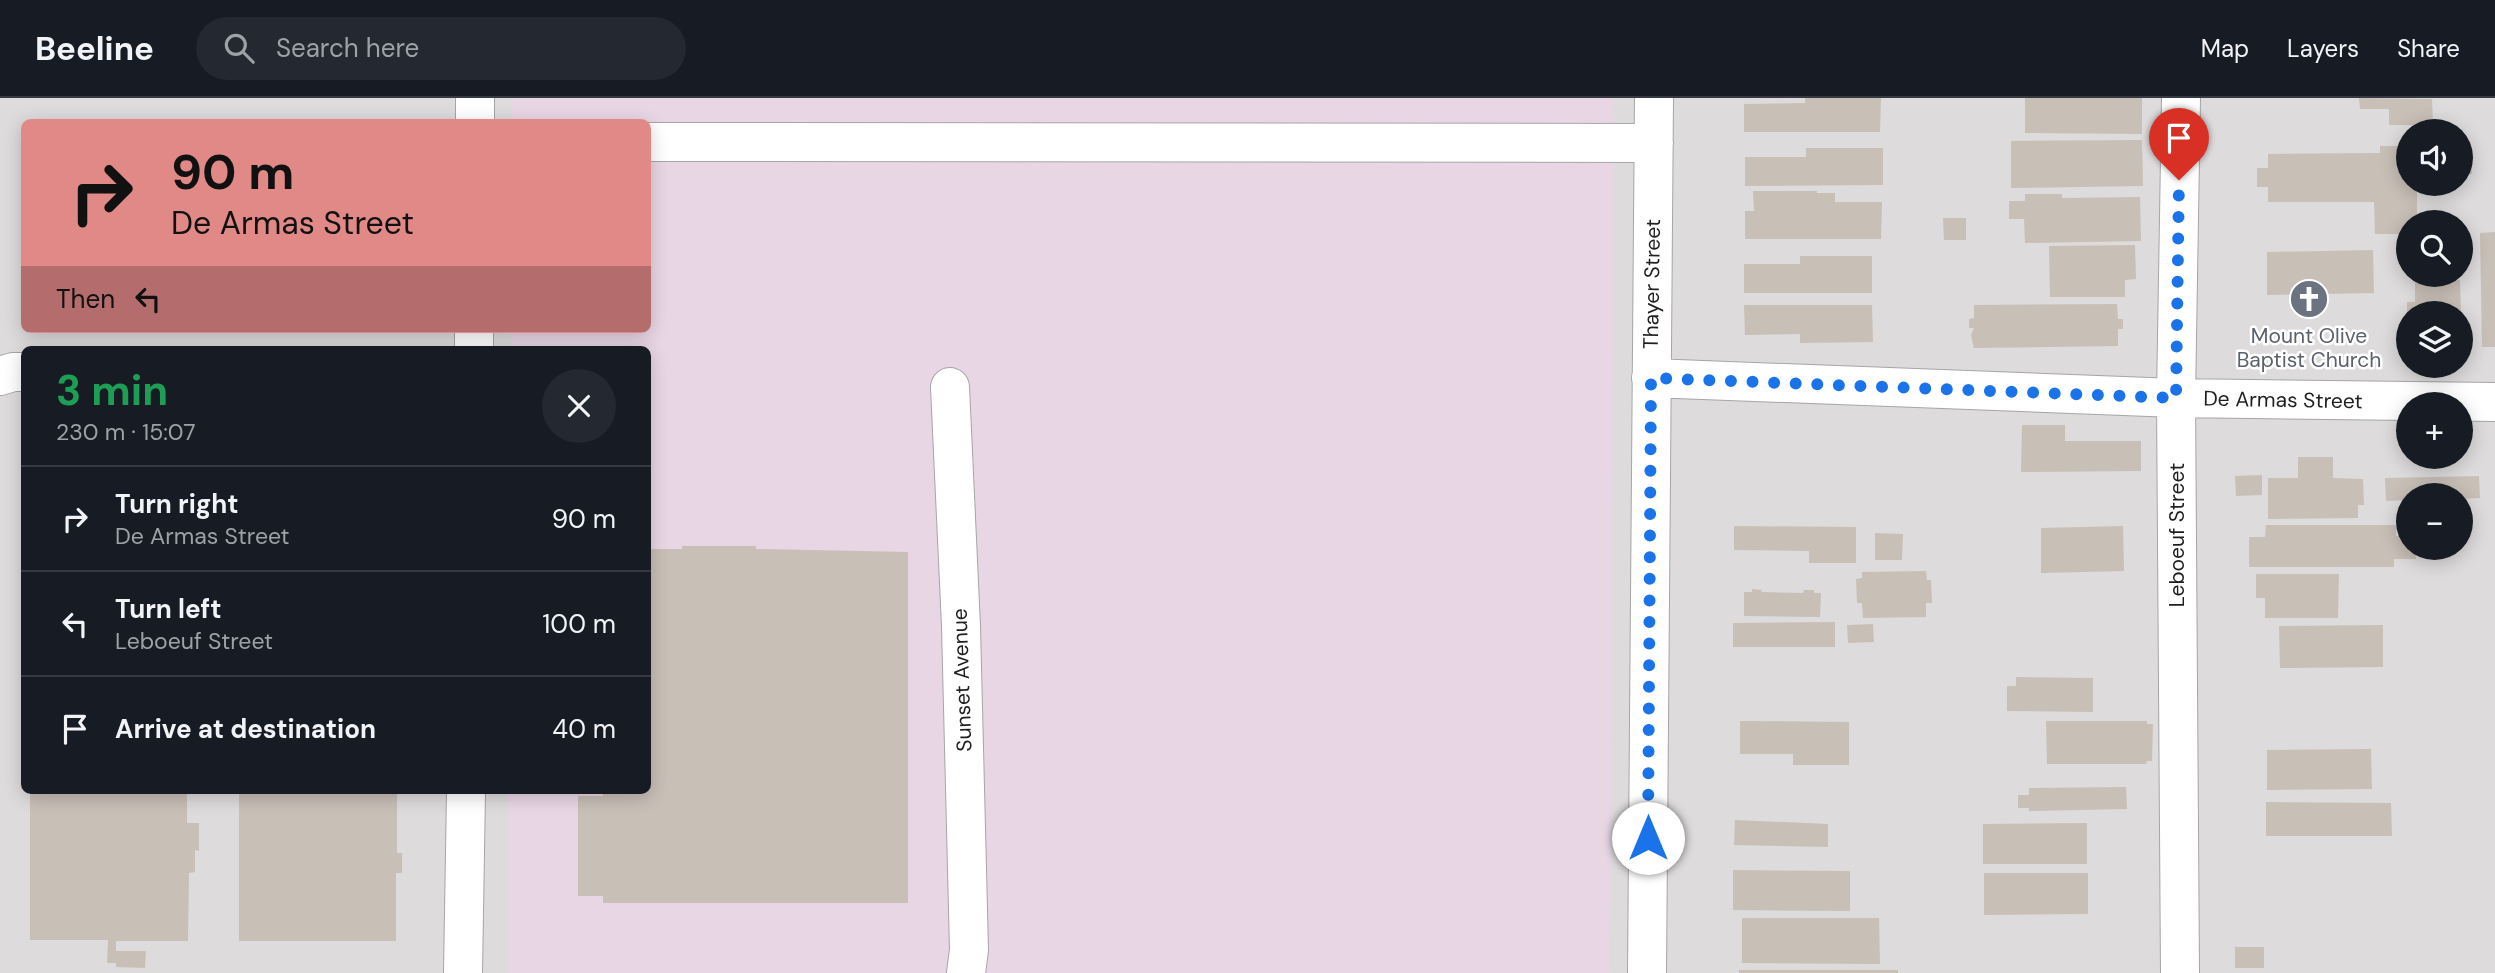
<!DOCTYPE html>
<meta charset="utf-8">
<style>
:root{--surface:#171b24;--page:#242831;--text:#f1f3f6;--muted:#9ea1a6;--line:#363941}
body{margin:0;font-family:"DM Sans",sans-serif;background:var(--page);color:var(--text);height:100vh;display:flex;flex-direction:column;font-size:26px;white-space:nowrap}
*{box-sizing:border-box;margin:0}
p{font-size:23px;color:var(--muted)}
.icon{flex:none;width:38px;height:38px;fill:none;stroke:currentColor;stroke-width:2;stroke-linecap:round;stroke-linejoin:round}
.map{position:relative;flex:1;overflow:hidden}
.sheet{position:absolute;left:21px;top:248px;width:630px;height:448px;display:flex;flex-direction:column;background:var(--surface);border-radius:10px;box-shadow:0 4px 18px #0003}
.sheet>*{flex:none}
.top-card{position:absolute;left:21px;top:21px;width:630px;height:214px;border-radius:10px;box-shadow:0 4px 18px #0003;background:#e18987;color:#111;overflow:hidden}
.controls{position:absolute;left:2396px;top:21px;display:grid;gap:14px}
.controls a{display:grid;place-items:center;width:77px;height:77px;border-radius:50%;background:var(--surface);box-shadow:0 4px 18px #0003;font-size:35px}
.pin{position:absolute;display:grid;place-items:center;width:60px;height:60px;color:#fff;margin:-72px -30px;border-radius:50% 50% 50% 0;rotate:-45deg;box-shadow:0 0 7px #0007}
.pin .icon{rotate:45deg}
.me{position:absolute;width:77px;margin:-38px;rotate:0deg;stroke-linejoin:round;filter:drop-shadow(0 0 5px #0008)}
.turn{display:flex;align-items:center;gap:24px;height:147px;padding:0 35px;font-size:32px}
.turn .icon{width:91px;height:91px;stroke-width:2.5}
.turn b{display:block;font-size:49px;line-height:60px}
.then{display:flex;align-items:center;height:66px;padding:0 35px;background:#0003;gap:14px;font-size:26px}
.round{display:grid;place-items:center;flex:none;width:74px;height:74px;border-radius:37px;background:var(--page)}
.head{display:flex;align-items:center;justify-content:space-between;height:119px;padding:0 35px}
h1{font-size:42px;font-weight:700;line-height:52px;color:#1e9e55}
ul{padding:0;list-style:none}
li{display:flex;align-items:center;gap:21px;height:105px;padding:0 35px;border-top:2px solid var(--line)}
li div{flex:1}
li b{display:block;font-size:26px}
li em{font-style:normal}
header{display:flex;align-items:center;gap:42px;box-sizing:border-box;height:98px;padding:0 35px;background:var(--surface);border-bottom:2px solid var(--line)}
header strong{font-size:33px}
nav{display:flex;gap:38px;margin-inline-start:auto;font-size:24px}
.search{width:490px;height:63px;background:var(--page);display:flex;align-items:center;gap:18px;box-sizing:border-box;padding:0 24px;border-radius:38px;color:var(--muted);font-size:26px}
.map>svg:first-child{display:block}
</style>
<header>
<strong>Beeline</strong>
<div class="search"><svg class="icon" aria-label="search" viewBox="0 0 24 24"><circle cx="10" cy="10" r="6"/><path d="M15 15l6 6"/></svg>Search here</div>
<nav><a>Map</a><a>Layers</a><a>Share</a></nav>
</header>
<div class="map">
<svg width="2495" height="875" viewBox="0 0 2495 875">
<rect width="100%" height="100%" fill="#f0ece4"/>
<path fill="#dddbdb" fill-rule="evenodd" d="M0 0H2495V875H0ZM24 24H648V231H24ZM2408 33H2460V86H2408ZM2408 124H2460V177H2408ZM2408 215H2460V268H2408ZM24 252H648V693H24ZM2408 306H2460V359H2408ZM2408 397H2460V450H2408Z"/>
<path fill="#e9d6e5" d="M512 0H1614L1610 875H508V693H648V252H511V231H648V24H512Z"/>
<path fill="#c8bfb7" d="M1805 0H1881L1880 34H1744V6L1805 5Z
M2025 0H2142V36L2025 35Z
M2359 0 2432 1 2433 27H2389V11H2360Z
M2142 42 2143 88 2011 90V43Z
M2380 48H2408V86H2417V124H2408V136H2375L2374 104H2268V89H2257V70H2268V56L2380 55Z
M1806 50H1883V87L1745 88V59H1806Z
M2471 50 2472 76 2460 77V51Z
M1753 93H1817V95H1835V104H1882L1881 141H1745V113H1754Z
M2025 96H2062V100L2140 99 2141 143 2025 145 2024 121H2009V103H2025Z
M1943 120H1966V142H1944Z
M2495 134V249H2482L2480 135Z
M2135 147 2136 181 2125 182V199H2050L2049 148Z
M2373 152 2374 195 2267 197V154Z
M1800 158H1872V195H1744V166H1800Z
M2460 182 2461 215H2407V204H2415V184Z
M2117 206 2118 221H2123V231H2118V248L1974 250 1971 237 1974 230H1969V221L1974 220V207Z
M1744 207H1872L1873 244 1800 245V236L1745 237Z
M2022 327H2065V343H2141V373L2021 374Z
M2298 359H2333V380L2363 381 2364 407H2358V420L2268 421V380H2298Z
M2262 377V397L2236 398 2235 378Z
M2479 378 2480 400 2460 401V397H2408V402L2386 403 2385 380Z
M2266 427H2396V438H2408V450H2416V461H2394V469H2249V439H2265Z
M1734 428 1856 429V465H1809V453L1734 452Z
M2123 428 2124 473 2041 475V430Z
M1875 435 1903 436 1902 462H1875Z
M682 448H756V451L908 454V805H603V798H578V698H603V693H648V451H682Z
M1926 473 1927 482H1931L1932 505H1926V519L1863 520 1862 505H1857L1856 481 1862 480V474Z
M2256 476H2339L2338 520H2265V500H2256Z
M1752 491 1762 492 1761 494 1803 495 1804 492H1814V495H1821L1820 519 1744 518V494H1752Z
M1835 524V549H1733V525Z
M1873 526 1874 544 1848 545 1847 527Z
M2383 527V569L2280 570 2279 528Z
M2016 579 2093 580V614L2007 613V588H2016Z
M1740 623 1849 624V667H1793V656H1740Z
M2046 623H2147V626H2153L2152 663H2147L2146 666H2047Z
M2371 651 2372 691 2267 692V652Z
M2126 689 2127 711 2029 713V710H2018V697H2029V690Z
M30 693H187V725H199V753L195 752V774L189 775 188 843H116V853H146L145 870 116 869V865H107L108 842H30Z
M239 693H397V755H402V775H396V843H239Z
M2266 704 2391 705 2392 738H2266Z
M1735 722 1828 726V749L1734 747Z
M2087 725V766H1983V726Z
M1733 772 1850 773V813L1733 812Z
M1984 775H2088V816L1984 817Z
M1742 820H1879L1880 866 1742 865Z
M2235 849H2264V870H2235Z
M1739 872H1898V875H1739Z"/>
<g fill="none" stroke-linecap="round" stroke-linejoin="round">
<g stroke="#a6a6a6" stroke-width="40">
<path id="minor" d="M475 24V0
M648 44 1654 45
M474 252V231
M0 278 13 274H24
M1651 280 2176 300 2495 304
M950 289 961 528 969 852 966 875
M463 875 466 693
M1647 875 1654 0
M2180 875 2176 300 2181 0"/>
</g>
<use href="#minor" stroke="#fff" stroke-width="38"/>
</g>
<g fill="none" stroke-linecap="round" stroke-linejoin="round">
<path stroke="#1a73e8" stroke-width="12" stroke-dasharray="0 21.6" d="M1648 740 1651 280 2176 300 2179 82"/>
</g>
<defs>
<g id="church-disc" transform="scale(2.0125)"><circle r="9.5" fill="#6b7280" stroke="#fff"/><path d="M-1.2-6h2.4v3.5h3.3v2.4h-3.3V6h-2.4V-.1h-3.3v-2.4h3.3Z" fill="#fff"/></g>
</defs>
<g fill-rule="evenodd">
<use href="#church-disc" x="2309" y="201"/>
</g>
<g text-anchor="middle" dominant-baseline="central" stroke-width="5" stroke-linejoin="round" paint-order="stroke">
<g font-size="21" fill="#1f1f1f" stroke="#fff">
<text transform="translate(1652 186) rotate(-89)">Thayer Street</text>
<text transform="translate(2283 302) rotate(1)">De Armas Street</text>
<text transform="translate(2177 437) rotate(-90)">Leboeuf Street</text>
<text transform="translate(962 582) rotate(-92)">Sunset Avenue</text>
</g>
<g font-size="21" fill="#5b616d" stroke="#fff">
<text x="2309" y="238">Mount Olive<tspan x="2309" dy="24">Baptist Church</tspan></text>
</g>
</g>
</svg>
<div class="controls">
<a><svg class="icon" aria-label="sound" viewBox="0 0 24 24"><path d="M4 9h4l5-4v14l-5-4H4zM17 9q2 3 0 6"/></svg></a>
<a><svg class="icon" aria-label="search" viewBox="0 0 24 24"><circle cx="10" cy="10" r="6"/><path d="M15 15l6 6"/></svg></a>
<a><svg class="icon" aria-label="layers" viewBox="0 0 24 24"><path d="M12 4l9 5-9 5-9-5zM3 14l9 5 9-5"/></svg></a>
<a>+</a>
<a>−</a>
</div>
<div class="pin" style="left:2179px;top:82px;background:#d93025"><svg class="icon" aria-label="arrive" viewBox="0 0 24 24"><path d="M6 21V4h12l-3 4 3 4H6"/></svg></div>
<svg class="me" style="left:1648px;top:740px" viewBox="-20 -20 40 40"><circle r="19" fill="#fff"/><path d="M0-13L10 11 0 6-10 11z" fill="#1a73e8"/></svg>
<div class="top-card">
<div class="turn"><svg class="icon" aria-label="right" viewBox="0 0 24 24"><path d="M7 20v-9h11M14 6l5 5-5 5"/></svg><div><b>90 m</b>De Armas Street</div></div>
<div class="then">Then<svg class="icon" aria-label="left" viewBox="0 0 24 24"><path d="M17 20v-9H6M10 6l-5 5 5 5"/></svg></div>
</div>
<section class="sheet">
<div class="head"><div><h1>3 min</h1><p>230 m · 15:07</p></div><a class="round"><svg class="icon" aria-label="close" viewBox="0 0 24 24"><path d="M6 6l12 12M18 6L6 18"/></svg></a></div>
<ul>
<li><svg class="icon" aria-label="right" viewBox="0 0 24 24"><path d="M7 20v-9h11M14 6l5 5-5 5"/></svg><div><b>Turn right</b><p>De Armas Street</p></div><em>90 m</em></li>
<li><svg class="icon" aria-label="left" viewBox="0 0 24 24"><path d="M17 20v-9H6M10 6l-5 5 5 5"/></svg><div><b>Turn left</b><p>Leboeuf Street</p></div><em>100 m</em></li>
<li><svg class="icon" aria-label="arrive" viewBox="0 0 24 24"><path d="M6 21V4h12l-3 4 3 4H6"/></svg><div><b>Arrive at destination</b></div><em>40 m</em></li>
</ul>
</section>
</div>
